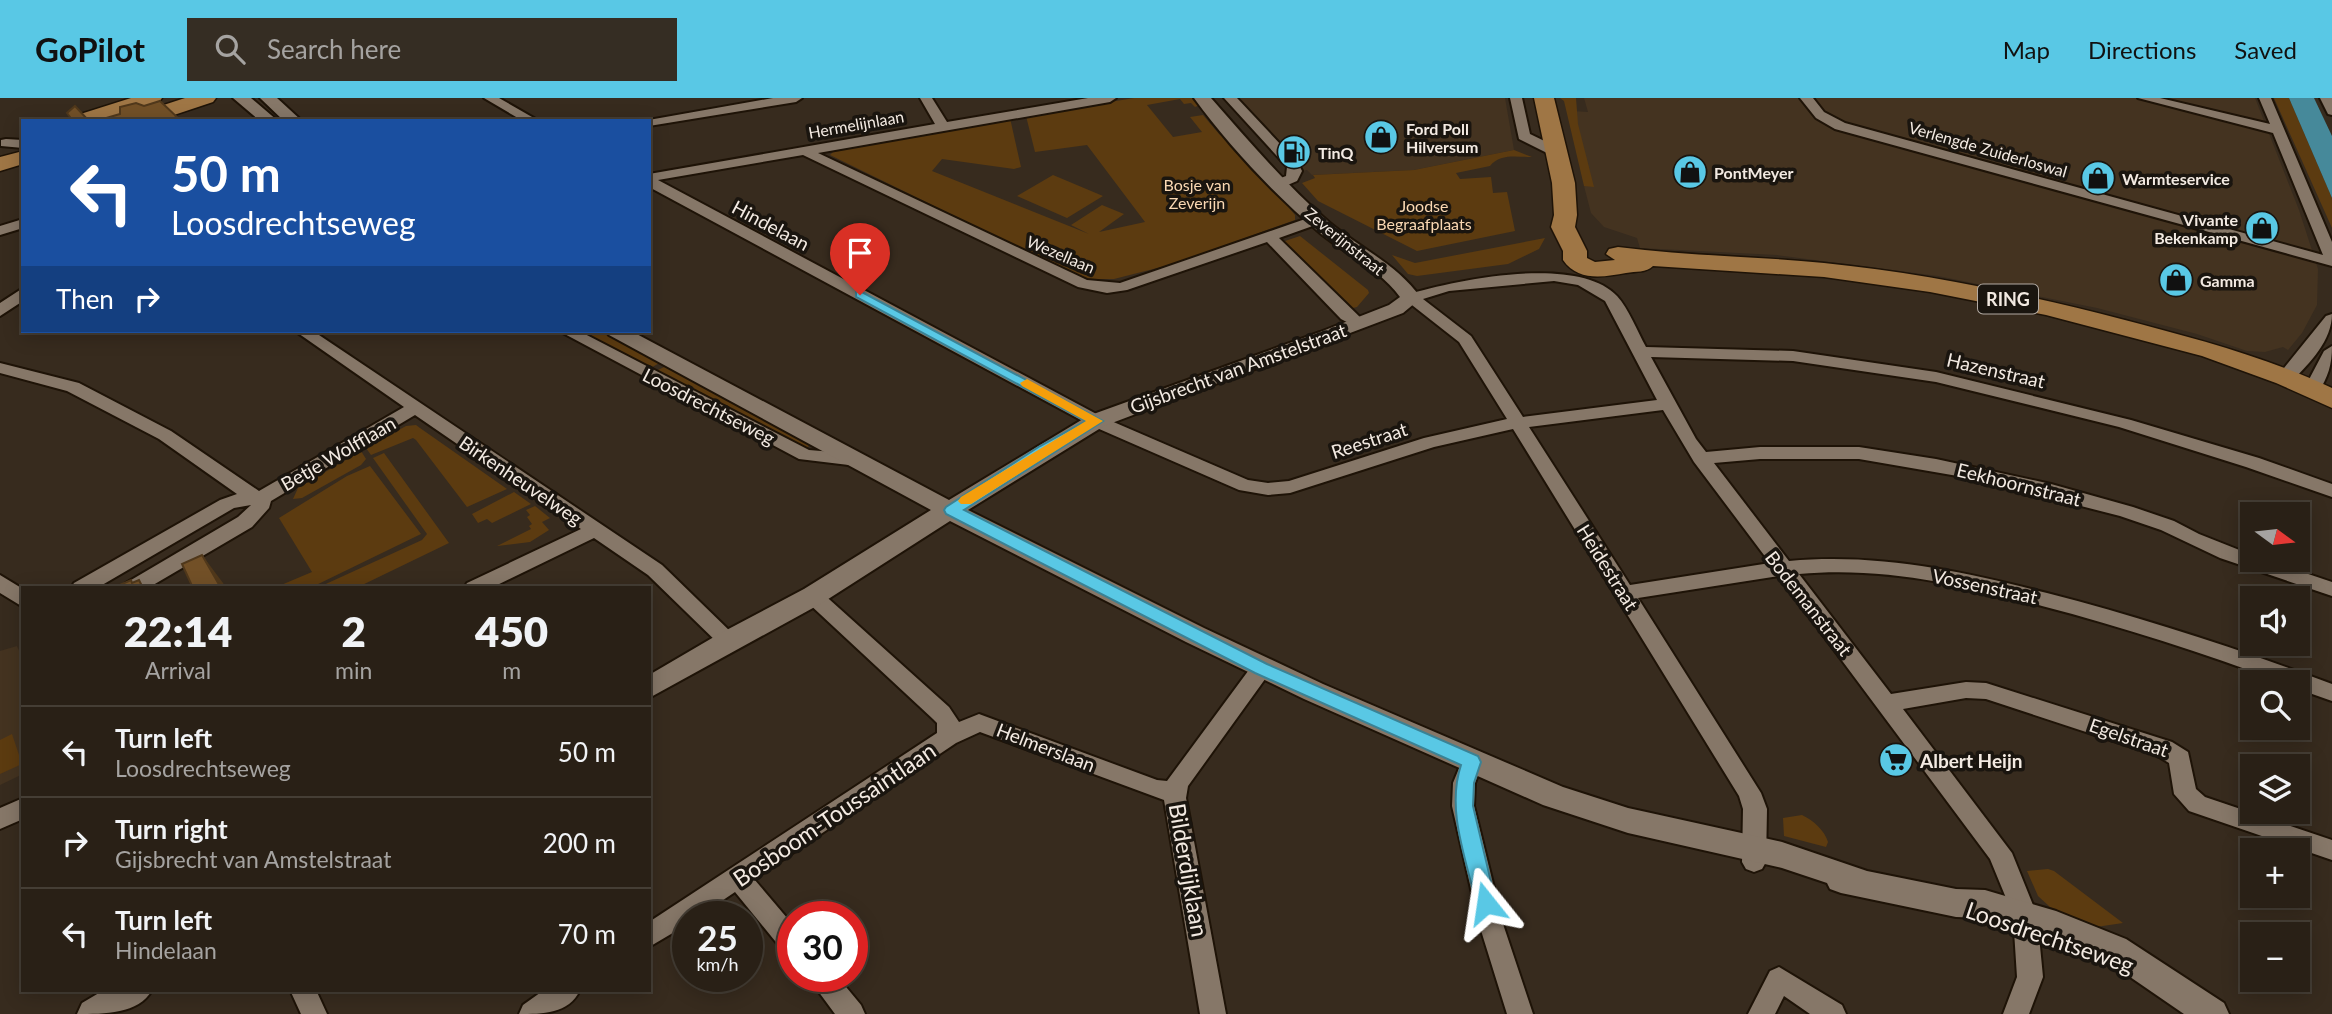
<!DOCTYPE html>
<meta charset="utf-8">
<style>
:root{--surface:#292016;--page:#352d23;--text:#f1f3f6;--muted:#a5a3a1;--line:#453e35;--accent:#59c8e5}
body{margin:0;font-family:Lato,sans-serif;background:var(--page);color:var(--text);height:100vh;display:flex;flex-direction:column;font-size:26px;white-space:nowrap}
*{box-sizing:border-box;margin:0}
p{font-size:23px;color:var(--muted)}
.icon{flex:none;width:38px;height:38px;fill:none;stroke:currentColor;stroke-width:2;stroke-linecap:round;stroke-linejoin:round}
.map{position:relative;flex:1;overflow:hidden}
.panel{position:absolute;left:21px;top:488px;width:630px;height:406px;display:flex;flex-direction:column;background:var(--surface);border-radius:0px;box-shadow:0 4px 18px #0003,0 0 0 2px var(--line)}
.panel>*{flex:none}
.banner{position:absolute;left:21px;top:21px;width:630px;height:214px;border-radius:0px;box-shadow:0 4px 18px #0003,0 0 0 2px var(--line);background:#1a4fa0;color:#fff;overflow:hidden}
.needle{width:46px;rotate:105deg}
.buttons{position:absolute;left:2240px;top:404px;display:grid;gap:14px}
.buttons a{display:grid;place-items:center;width:70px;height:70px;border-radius:0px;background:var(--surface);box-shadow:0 4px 18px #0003,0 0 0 2px var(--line);font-size:35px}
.speed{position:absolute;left:672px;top:803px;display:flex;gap:14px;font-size:35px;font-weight:700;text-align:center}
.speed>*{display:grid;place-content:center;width:91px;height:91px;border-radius:50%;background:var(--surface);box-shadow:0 4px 18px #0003,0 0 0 2px var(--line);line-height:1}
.speed small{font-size:18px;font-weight:400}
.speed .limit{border:10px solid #d22;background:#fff;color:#111}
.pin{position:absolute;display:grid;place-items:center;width:60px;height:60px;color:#fff;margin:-72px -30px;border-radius:50% 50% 50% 0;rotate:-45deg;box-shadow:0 0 7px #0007}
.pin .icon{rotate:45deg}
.me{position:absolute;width:77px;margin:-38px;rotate:345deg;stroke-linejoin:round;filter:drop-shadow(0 0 5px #0008)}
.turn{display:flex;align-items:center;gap:24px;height:147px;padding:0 35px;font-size:32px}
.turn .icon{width:91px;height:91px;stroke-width:2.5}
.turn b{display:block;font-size:49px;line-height:60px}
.then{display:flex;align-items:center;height:66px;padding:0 35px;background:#0003;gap:14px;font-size:26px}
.eta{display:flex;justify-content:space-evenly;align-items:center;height:119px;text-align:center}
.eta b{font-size:42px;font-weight:800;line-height:49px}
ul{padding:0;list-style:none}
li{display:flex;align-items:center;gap:21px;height:91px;padding:0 35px;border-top:2px solid var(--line)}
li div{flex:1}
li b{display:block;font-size:26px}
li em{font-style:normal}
header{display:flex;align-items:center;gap:42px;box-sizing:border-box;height:98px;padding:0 35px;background:var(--accent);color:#111}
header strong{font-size:33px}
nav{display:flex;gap:38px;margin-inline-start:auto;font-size:24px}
.search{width:490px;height:63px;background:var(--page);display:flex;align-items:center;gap:18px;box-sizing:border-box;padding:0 24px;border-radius:0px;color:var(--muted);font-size:26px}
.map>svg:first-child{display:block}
</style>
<header>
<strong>GoPilot</strong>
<div class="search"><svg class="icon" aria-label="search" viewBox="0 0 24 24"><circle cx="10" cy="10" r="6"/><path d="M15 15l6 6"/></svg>Search here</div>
<nav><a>Map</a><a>Directions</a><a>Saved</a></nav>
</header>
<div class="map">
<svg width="2332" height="916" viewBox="0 0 2332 916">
<rect width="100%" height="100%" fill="#372b1e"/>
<path fill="#443320" d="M1237 0H1505L1514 52 1414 72 1312 77 1307 72 1302 73 1293 63 1298 61Z
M1584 0H2255L2299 112 2318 171 2317 207 2302 235 2288 252 2283 249 2265 254 2247 253 2197 236 2097 210 1938 178 1777 157 1640 150 1637 140 1604 129 1591 115 1584 88H1593L1572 13 1588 14Z
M17 548 23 562V567L19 569 23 579V676L0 687V553Z"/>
<path fill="#5c3b10" d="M1134 0H1194L1200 7 1195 9 1191 5 1184 6 1180 1 1147 7 1173 39 1202 34 1190 19 1203 17 1219 36 1245 57 1295 117V122L1173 166 1114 181H1090L1061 170 830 57 834 53 1010 20 1021 69 1014 71 942 61 932 73 1089 136 1071 127 1102 107 1124 116 1099 134 1145 124 1087 47 1035 54 1026 18Z
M1560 0H1576L1578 26 1594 89 1584 88 1564 3Z
M2274 0H2289L2332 100V130Z
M1514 52 1532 59C1517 59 1500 55 1490 68L1456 75 1460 81 1491 79 1493 95 1507 94 1515 133 1417 153 1318 103 1302 85 1315 80 1313 77 1414 72Z
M1053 77 1103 98 1067 120 1017 98Z
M1300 138 1368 192 1369 195 1357 209 1349 211 1282 144Z
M1545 140 1539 151 1508 166 1417 178 1408 176 1392 157 1415 165Z
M578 233H606L661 264 649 271Z
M666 268 809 345V348L805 351 652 275Z
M416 327 420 330 507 391 467 409 416 342 413 340 371 357 366 350 406 328Z
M361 353 366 361 361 367 302 400 293 401 298 390Z
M384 355 449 445 356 490H317L422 442 427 436 373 360Z
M370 368 421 436 310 490H274L312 474 279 420 347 378Z
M514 394 531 406 492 425 487 421 478 425 472 416Z
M535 408 550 420 542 424 549 432 530 444 497 448 531 431 529 428 532 426 527 419 530 417 526 412Z
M12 636 22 666 0 676V642Z
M1802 717C1813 722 1825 733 1828 744L1826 749 1784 738 1783 720Z
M2048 771 2054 773 2123 825 2096 829 2050 809 2038 798 2027 773Z"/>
<path fill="#46899a" d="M2289 0H2314L2332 38V100Z"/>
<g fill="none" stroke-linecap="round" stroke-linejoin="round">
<g stroke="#1e1307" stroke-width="4">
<path id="minor" d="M484 0H499L539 23H523Z
M773 0H802L796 4 649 28V23H643Z
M920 0H932L947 24 1088 0H1116L1110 4 818 55 1087 182 1120 185 1311 119H1321V125L1279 140 1366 225 1358 230 1341 221 1267 144 1127 192 1107 195 1078 189 803 57 658 82 1102 319 1248 382 1268 385 1289 383 1424 340 1507 321 1459 244 1403 200 1406 197C1455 182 1578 156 1617 198 1629 211 1637 233 1646 249L1793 253 1936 274 2131 322 2259 360 2332 386V399L2246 369 2119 329 1936 284 1793 263 1651 259 1696 341 1706 354 1760 349H1859L1936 361 2051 386 2133 409 2174 423 2199 436 2252 457V462H2267L2332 484V498L2220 460 2161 432 2120 418 1975 381 1859 361H1760L1714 365 1789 463C1878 455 1962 473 2047 495 2144 520 2239 551 2332 586V603L2298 591V584H2281C2203 555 2123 529 2042 508 1963 487 1882 468 1799 476L1891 596 1966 584 1986 585 2172 644 2188 654 2196 691 2205 699 2332 742V762L2189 713 2174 696 2169 665 2156 657 1986 601 1966 600 1903 611 2012 755 2037 817 2043 879 2029 916H2003L2017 879 2013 817 1990 761 1779 478 1638 500 1761 695 1767 711 1766 764 1762 771 1754 774 1746 771 1742 764 1743 711 1739 698 1513 331 1434 349 1290 395 1268 397 1239 392 1090 327 649 89V76L935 26ZM1554 183 1578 187 1605 203 1657 302 1523 319 1471 238 1423 201 1449 193ZM1663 312 1694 364 1770 465 1630 487 1529 329Z
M1224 0H1237L1298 65 1302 73 1297 83 1283 89H1273V83L1286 78 1287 69Z
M1510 0H1522L1530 36 1561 51V57H1551L1519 41Z
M1800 0H1813L1824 14 1845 25 2323 157 2273 35 2138 0H2160L2270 26 2259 0H2271L2332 144V168L1835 31 1816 20Z
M2320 0H2332V17L2328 16Z
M6 41 23 42V50L1 48V42Z
M23 121V130L0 137V128Z
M23 190V203L0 218V205Z
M2332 216C2332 242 2310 265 2292 283H2280L2278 279 2280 275 2326 218Z
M295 233H313L662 467 735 538 738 543 735 548 728 551 721 548 648 477 594 440 491 490H464L467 485 581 431 415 317 271 403 269 410 252 429 148 490H123L126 485 238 419 251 407 234 410 97 490H71L74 485 220 402 237 396 159 341 67 293 0 275V265L79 285 171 333 259 393 404 309Z
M559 233H579L809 352 857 356 866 362 857 368 799 361Z
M2332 248C2332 267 2328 279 2318 295H2306L2304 291 2324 253Z
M0 477 23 491V509L0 495Z
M813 491 820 493 949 609 959 624 979 616 1157 682 1167 683 1254 565 1261 563 1268 565 1271 571 1268 577 1188 688 1186 700 1226 916H1200L1164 702 980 634 956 645 754 781 793 827V857L784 854 735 794 698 819H688V826L649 849V824L937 635V625L933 621 806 503 803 498 806 493Z
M1472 655 1480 658 1483 664 1475 685 1474 708 1503 826 1533 916H1507L1479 826 1452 708 1453 685 1464 658Z
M23 700V721L0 731V710Z
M1779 869 1842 907 1846 916H1810L1784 898 1775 916H1748L1770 873Z
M807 878H837L861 907 865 916H835Z
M290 892H316L327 916H301Z
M544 892H580C569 916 542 916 519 916L523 907Z"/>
</g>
<g stroke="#1e1307" stroke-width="4">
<path id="tertiary" d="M233 0H251L278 23H260Z
M260 0H277L302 23H284Z
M1194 0H1211C1249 43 1286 87 1330 125 1360 150 1398 167 1421 200L1403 215 1104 328 968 412 1204 530 1323 586 1563 689 1628 710 1782 744 1867 773 1956 791 1985 792 2056 813 2126 841 2224 905 2229 916H2184L2104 861 2052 840 1985 820 1956 819 1841 795 1830 791 1827 785 1782 770 1628 735 1543 707 1304 601 1186 544 950 423 822 505 649 600V577L719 536 804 491 931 412 609 237 606 233H631L949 402 1088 318 1320 234 1389 207 1400 199C1380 171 1345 156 1320 135 1274 96 1229 48 1194 0Z
M104 892H152C139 916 104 916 77 916L82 905Z"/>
</g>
<g stroke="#1e1307" stroke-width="3">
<path id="primary" d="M131 0H162L159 4 100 23H68L71 19Z
M185 0H216L213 4 156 23H124L127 19Z
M1534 0H1554L1575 85 1577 117 1575 129 1587 153V160L1595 164 1615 162 1606 156 1609 151 1618 149C1687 158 1755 158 1824 165 1924 175 2024 196 2121 221 2193 240 2264 258 2332 290V310L2276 285 2202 258 2046 217 1930 194 1824 179 1653 168C1646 175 1636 173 1626 175 1604 179 1578 184 1563 162V153L1551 129 1554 117 1552 85Z
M23 53V66L0 73V59Z"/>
</g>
<use href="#minor" fill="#867768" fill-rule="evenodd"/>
<use href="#tertiary" fill="#867768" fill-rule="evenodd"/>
<use href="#primary" fill="#9f7645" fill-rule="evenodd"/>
</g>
<path fill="#50381b" d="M177 19 179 23H165Z
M202 457 223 485 226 490H221Z"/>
<path fill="#725027" stroke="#50381b" stroke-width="2" d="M160 3 177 19 165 23H96L120 16V9L136 5 144 8Z
M75 8 89 23H73L67 15Z
M202 457 221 490H193L182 466Z
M131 482 132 485 139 482 143 490H113Z"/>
<path fill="#59c8e5" stroke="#3a8295" stroke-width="2" d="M860 193 1103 323 964 412 1267 566 1478 658 1481 664 1474 685 1473 708 1496 805 1493 811 1486 814 1479 811 1476 805C1466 760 1446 712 1461 667L1255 575 946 416 944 412 946 409 1040 348 1086 323 856 199V194Z"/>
<path fill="#f59e0b" d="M1027 281 1103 323 971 406H961L958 403 961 399 1086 323 1022 288 1020 285Z"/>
<defs>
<g id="shop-disc" transform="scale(1.75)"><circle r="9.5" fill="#59c8e5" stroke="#1a150f"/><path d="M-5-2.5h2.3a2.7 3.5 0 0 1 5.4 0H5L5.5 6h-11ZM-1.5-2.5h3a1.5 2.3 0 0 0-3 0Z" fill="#111"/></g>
<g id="fuel-disc" transform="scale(1.75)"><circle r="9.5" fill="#59c8e5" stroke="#1a150f"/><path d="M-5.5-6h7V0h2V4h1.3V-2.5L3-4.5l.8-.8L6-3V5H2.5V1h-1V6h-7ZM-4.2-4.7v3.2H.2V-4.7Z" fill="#111"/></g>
<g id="supermarket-disc" transform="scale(1.75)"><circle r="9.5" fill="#59c8e5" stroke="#1a150f"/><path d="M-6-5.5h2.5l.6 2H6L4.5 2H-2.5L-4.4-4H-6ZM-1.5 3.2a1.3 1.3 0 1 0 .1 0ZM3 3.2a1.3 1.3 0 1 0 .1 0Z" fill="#111"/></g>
</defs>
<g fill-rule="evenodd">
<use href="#shop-disc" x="1381" y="39"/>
<use href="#fuel-disc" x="1294" y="54"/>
<use href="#shop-disc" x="1690" y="74"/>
<use href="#shop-disc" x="2098" y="80"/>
<use href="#shop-disc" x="2262" y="130"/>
<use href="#shop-disc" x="2176" y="182"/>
<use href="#supermarket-disc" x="1896" y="662"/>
</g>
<g text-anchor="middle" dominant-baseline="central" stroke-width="7" stroke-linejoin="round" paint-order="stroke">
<g font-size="16" fill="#f3eae2" stroke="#1a150f">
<text transform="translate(856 26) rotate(-10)">Hermelijnlaan</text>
<text transform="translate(1988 51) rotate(16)">Verlengde Zuiderloswal</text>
<text transform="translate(1345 143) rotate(39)">Zeverijnstraat</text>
<text transform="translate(1061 156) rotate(23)">Wezellaan</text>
</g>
<g font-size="16" font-weight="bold" fill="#f3eae2" stroke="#1a150f" text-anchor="start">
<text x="1406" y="30">Ford Poll<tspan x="1406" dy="18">Hilversum</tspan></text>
<text x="1318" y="54">TinQ</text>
<text x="1714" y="74">PontMeyer</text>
<text x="2122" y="80">Warmteservice</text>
<text x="2238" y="121" text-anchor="end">Vivante<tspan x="2238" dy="18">Bekenkamp</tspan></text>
<text x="2200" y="182">Gamma</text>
</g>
<g font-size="16" fill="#fad8b3" stroke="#1a150f">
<text x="1197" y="86">Bosje van<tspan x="1197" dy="18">Zeverijn</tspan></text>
<text x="1424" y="107">Joodse<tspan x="1424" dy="18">Begraafplaats</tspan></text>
</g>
<rect fill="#1a150f" stroke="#b2aaa3" stroke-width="2" x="1978" y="186.5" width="60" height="29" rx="5"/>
<g font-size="18" font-weight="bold" fill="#f3eae2">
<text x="2008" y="201">RING</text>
</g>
<g font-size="19" fill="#f3eae2" stroke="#1a150f">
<text transform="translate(771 127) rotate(28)">Hindelaan</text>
<text transform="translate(1238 270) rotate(-20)">Gijsbrecht van Amstelstraat</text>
<text transform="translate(1996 272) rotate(13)">Hazenstraat</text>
<text transform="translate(709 308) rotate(27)">Loosdrechtseweg</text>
<text transform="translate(1369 342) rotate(-18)">Reestraat</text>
<text transform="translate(338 355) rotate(-30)">Betje Wolfflaan</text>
<text transform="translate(521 382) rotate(34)">Birkenheuvelweg</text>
<text transform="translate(2019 386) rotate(14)">Eekhoornstraat</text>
<text transform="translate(1608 469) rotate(58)">Heidestraat</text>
<text transform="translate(1985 488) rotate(12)">Vossenstraat</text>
<text transform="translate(1809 505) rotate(52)">Bodemanstraat</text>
<text transform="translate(2129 639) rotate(19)">Egelstraat</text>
<text transform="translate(1046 649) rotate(21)">Helmerslaan</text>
</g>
<g font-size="19" font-weight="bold" fill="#f3eae2" stroke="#1a150f" text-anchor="start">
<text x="1920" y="662">Albert Heijn</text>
</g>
<g font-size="23" fill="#f3eae2" stroke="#1a150f">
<text transform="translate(834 716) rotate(-34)">Bosboom-Toussaintlaan</text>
<text transform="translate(1189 772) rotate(80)">Bilderdijklaan</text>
<text transform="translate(2050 839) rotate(19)">Loosdrechtseweg</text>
</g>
</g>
</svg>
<div class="buttons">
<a><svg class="needle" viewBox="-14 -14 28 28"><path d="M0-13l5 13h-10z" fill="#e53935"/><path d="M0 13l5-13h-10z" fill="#a5a3a1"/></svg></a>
<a><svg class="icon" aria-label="sound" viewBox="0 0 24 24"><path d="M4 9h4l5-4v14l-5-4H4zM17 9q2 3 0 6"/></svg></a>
<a><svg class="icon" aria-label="search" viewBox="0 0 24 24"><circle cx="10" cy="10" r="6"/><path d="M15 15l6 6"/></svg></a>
<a><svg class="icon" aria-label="layers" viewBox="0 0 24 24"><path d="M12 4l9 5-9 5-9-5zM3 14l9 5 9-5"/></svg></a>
<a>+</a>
<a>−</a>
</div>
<div class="speed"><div>25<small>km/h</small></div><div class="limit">30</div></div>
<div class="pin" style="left:860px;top:197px;background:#d93025"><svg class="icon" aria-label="arrive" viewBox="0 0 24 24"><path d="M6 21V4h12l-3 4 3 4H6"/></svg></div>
<svg class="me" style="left:1486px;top:805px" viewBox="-20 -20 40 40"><path d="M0-17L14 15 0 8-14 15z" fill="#59c8e5" stroke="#fff" stroke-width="4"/></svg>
<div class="banner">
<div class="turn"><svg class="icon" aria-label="left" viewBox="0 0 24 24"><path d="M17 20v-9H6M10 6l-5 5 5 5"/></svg><div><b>50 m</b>Loosdrechtseweg</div></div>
<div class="then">Then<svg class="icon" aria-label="right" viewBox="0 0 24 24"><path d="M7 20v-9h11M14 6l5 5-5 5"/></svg></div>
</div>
<section class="panel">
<div class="eta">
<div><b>22:14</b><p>Arrival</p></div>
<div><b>2</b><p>min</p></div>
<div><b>450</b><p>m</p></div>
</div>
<ul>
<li><svg class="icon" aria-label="left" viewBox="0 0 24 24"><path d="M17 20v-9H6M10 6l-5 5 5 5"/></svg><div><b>Turn left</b><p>Loosdrechtseweg</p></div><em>50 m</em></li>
<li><svg class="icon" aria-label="right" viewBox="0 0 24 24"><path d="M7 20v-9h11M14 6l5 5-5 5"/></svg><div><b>Turn right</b><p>Gijsbrecht van Amstelstraat</p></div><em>200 m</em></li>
<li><svg class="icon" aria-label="left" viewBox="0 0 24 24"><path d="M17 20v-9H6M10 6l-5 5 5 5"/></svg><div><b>Turn left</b><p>Hindelaan</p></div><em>70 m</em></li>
</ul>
</section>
</div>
